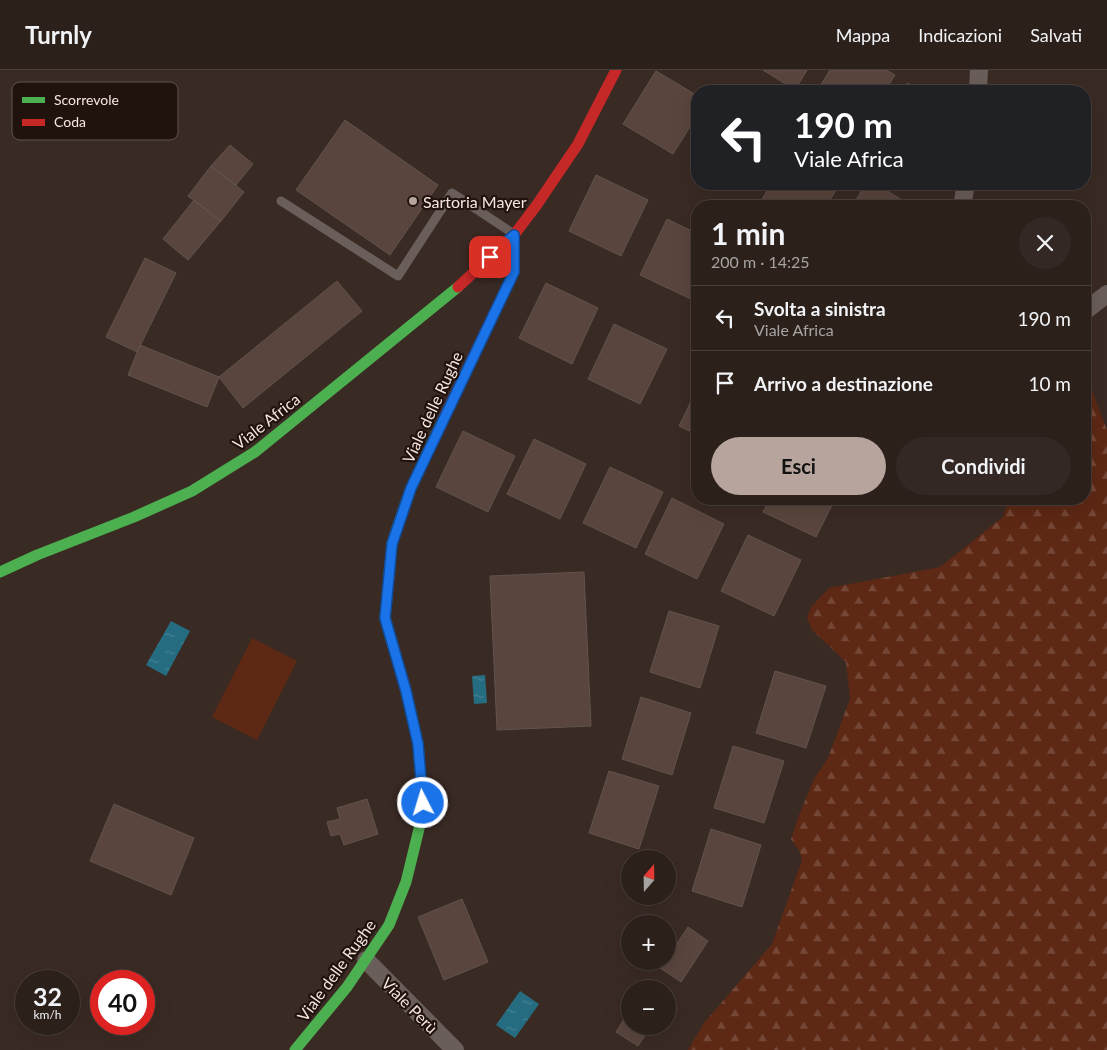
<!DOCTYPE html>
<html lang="it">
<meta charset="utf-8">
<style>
:root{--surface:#2c201b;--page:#342824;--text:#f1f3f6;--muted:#a6a3a3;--line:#483e3a;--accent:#b6a49d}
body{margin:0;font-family:Lato,sans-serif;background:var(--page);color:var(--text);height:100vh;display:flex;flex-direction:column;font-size:19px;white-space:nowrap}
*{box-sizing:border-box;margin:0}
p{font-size:16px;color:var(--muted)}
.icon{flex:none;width:28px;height:28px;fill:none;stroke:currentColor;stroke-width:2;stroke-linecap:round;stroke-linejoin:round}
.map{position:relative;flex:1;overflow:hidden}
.drawer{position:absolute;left:691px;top:130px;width:400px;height:305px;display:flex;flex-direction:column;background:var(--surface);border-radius:20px;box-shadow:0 5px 20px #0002,0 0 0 1px var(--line)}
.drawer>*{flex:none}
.top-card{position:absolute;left:691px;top:15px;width:400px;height:105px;border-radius:20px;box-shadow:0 5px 20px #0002,0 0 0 1px var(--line);background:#202124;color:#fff;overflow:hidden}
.needle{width:32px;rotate:20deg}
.buttons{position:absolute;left:621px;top:780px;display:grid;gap:10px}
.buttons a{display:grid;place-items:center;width:55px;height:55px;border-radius:50%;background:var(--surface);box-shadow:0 5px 20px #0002,0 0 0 1px var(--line);font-size:25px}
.speed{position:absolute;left:15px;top:900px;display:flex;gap:10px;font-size:25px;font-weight:700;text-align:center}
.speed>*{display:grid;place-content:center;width:65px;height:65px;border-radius:50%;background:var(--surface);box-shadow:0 5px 20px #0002,0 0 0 1px var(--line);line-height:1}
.speed small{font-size:12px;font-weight:400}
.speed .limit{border:8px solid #d22;background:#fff;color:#111}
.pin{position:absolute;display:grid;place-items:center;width:42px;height:42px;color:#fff;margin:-21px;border-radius:10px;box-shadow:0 2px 8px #0006}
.me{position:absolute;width:55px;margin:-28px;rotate:355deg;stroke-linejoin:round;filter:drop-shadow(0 0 4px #0008)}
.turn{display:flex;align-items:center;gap:18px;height:105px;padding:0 20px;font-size:22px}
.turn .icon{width:65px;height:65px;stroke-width:2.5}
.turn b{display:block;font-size:35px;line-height:42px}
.round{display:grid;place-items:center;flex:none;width:52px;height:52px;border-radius:26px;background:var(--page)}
.overview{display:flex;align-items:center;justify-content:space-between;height:85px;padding:0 20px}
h1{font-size:30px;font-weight:700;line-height:38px}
.primary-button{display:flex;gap:10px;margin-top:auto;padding:10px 20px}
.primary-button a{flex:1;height:58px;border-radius:30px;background:var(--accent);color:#111;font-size:20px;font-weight:700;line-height:58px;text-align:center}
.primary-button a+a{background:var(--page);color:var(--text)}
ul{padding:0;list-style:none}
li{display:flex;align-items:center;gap:15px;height:65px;padding:0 20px;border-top:1px solid var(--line)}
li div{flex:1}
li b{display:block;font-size:19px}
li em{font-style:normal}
header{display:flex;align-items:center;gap:30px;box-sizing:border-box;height:70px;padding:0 25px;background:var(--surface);border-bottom:1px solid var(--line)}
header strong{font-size:24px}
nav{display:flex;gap:28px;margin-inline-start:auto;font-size:18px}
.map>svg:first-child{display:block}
</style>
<header>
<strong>Turnly</strong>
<nav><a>Mappa</a><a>Indicazioni</a><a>Salvati</a></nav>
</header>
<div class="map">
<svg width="1107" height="980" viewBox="0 0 1107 980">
<defs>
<pattern id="forest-firs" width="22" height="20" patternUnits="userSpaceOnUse" patternTransform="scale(1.25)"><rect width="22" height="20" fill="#5d2814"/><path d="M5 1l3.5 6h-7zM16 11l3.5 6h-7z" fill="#754736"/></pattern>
<pattern id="water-ripples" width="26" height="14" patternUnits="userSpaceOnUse" patternTransform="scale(1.25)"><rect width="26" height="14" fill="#256c81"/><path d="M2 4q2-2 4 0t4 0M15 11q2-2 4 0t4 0" fill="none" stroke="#458192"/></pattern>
</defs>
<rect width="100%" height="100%" fill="#3a2a24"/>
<path fill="url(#forest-firs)" d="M1085 302 1107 360V980H688L704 953 772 874 802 790 800 782 791 769 799 745 814 709 828 688 850 629 846 592 812 560 807 548 811 537 829 518 940 497 1003 447 1009 429H1085Z"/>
<path fill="#5d2814" d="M252 568 297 591 257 670 212 647Z"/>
<path fill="url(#water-ripples)" d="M171 551 190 561 166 606 146 595Z
M485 605 487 633 474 634 472 606Z
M520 921 539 934 515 968 496 955Z"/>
<path fill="#59453d" stroke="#61534e" d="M763 0H807L795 20Z
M830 0H886L895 5 885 21H817Z
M656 1 698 26V44L673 84 623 54Z
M908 13 921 21H903Z
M345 50 438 115 390 185 296 120Z
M230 75 253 94 236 115 211 96Z
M211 96 244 122 221 151 188 126Z
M596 105 648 130 621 186 569 161Z
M771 114H840L826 136H770L761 131Z
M866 114H876L912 136H852Z
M194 130 221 151 188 190 163 169Z
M667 149 698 164V221L693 230 640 205Z
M145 188 176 203 137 282 106 267Z
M337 211 362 241 243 338 219 307Z
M546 213 598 238 572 294 519 268Z
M614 254 667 279 640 334 588 309Z
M140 275 219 307 207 337 128 305Z
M698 317V365L679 356Z
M463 361 515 386 488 442 436 417Z
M534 369 586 394 560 449 507 424Z
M610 397 663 422 636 478 583 453Z
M672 428 724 454 697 509 645 484Z
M770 429H835L816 467 763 442Z
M748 465 801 490 774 546 721 521Z
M584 502 591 656 497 660 490 506Z
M669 541 719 556 700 618 650 602Z
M775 601 826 616 806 678 756 663Z
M641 627 691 643 672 705 622 689Z
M733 676 784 691 764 753 714 738Z
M609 701 659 716 639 779 589 763Z
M367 729 378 764 344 775 340 764 331 766 327 752 340 749 337 738Z
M114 734 194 768 171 825 90 791Z
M711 759 761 775 742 837 692 821Z
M462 829 488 892 444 910 418 847Z
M688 857 708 871 681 912 660 898 665 891H668V887Z
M630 939V956H651L638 976 616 962Z"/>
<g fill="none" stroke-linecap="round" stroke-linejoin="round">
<path stroke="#6a5e5a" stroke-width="9" d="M281 131 398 206 452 123 514 164"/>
<path stroke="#6a5e5a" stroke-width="18" d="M978 21 979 0
M962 136 966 114
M1085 241 1107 224
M366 890 455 980"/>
<path stroke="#4caf50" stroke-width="11" d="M0 502 37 485 134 447 192 421 255 382 458 217
M295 980 347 917 389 855 406 812 419 759 423 733 418 674 406 621 385 548 392 473 411 418 443 350"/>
<path stroke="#c62828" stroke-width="11" d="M458 217 514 165 536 136 578 74 616 0
M443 350 514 202V165"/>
</g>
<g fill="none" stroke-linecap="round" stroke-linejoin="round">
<g stroke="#114b97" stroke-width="12">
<path id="route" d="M423 733 418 674 406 621 385 548 392 474 411 418 514 202V165L490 187"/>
</g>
<use href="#route" stroke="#1a73e8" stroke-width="9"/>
</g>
<circle fill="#b6a49d" stroke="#20130e" stroke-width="2" cx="413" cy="131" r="5"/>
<g text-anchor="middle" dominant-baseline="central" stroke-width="4.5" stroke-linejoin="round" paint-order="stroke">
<g font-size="16" fill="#f9e5de" stroke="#20130e" text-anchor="start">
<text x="423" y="131">Sartoria Mayer</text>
</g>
<g font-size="16" fill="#f9e5de" stroke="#20130e">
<text transform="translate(432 337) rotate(-65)">Viale delle Rughe</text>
<text transform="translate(266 351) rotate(-38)">Viale Africa</text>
<text transform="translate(336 900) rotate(-54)">Viale delle Rughe</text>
<text transform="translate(410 935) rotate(45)">Viale Perù</text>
</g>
</g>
<rect x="12" y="12" width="166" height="58" rx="8" fill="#20130e" stroke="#61524c" stroke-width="1"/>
<rect x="22" y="27" width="23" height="6" fill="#4caf50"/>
<rect x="22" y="49" width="23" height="7" fill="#c62828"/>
<g font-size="14" fill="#f9e5de">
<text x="54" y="35">Scorrevole</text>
<text x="54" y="57">Coda</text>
</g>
</svg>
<div class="buttons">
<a><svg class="needle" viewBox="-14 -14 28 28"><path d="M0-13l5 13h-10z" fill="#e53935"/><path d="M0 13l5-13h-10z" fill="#a6a3a3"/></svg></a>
<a>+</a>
<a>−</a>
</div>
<div class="speed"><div>32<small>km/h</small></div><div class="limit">40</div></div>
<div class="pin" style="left:490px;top:187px;background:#d93025"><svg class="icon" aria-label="arrive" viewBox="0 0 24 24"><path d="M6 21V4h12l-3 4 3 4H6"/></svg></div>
<svg class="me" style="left:423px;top:733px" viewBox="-20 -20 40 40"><circle r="17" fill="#1a73e8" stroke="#fff" stroke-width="3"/><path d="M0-11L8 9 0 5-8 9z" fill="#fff"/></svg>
<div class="top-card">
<div class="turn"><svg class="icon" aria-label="left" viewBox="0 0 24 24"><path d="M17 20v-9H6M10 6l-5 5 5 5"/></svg><div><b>190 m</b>Viale Africa</div></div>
</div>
<section class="drawer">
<div class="overview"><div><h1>1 min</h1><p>200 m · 14:25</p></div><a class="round"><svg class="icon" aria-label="close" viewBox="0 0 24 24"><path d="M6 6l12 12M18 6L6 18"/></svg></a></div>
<ul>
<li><svg class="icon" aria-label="left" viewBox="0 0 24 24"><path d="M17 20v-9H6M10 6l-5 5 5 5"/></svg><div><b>Svolta a sinistra</b><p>Viale Africa</p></div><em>190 m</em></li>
<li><svg class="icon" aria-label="arrive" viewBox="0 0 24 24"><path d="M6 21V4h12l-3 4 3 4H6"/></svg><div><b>Arrivo a destinazione</b></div><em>10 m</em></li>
</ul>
<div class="primary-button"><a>Esci</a><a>Condividi</a></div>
</section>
</div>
